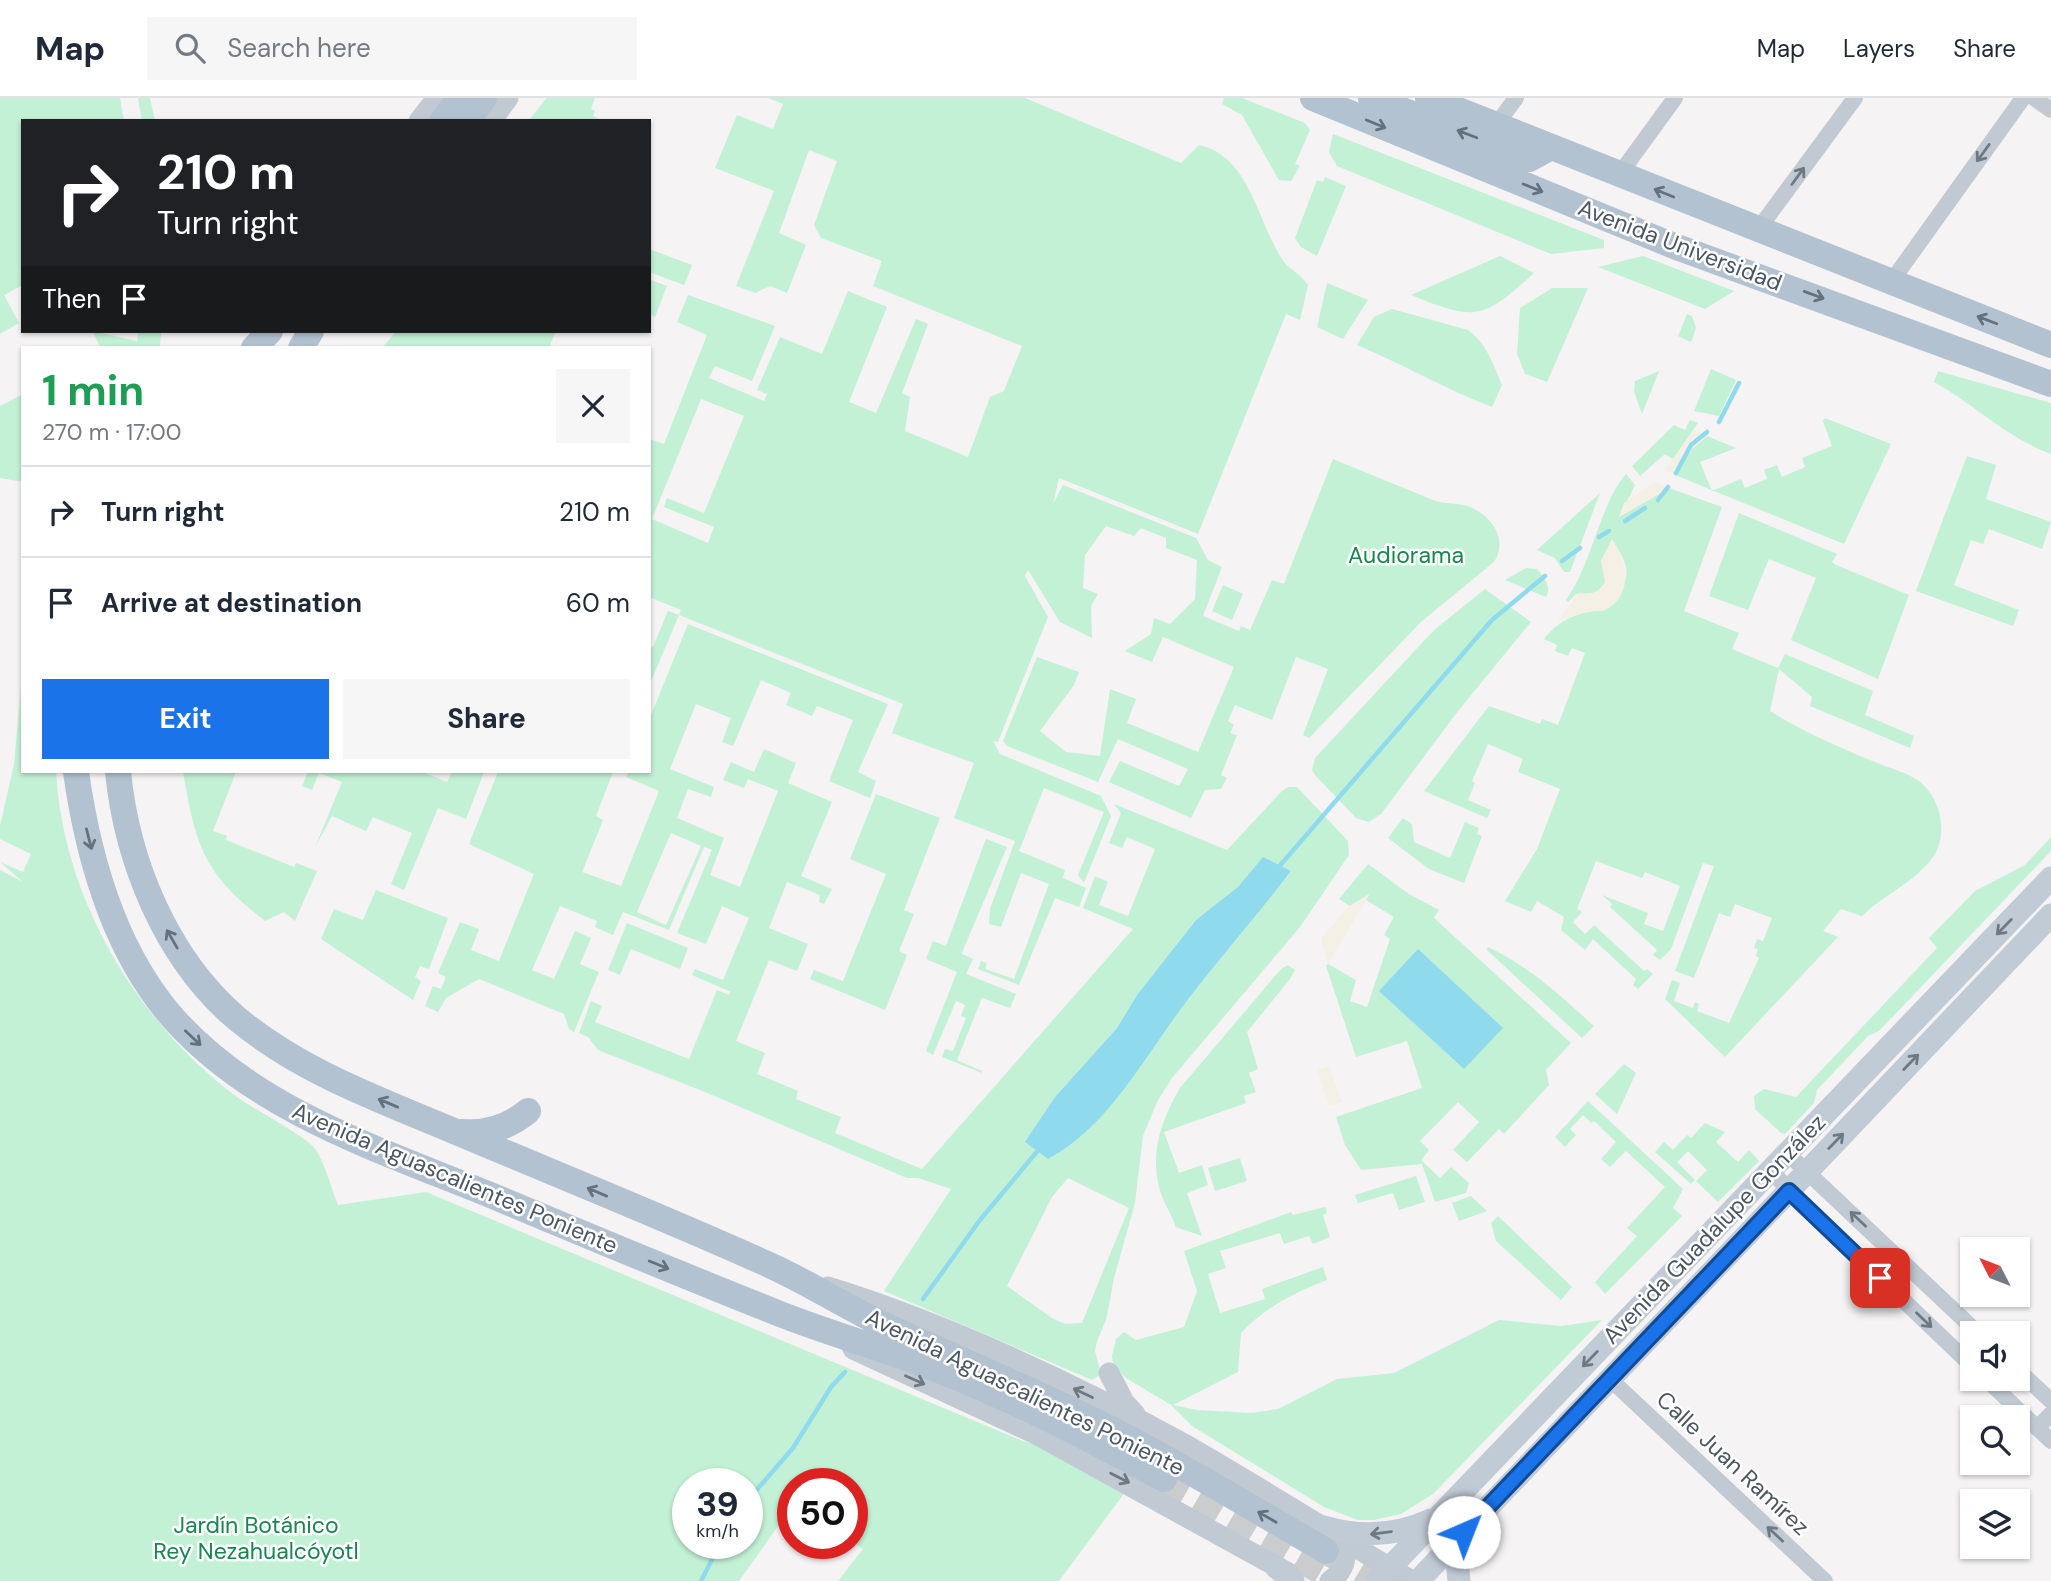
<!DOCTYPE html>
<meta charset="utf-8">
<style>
:root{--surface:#fff;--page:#f6f6f7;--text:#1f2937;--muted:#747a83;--line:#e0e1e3;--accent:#1a73e8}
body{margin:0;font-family:"DM Sans",sans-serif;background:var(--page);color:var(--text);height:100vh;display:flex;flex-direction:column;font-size:26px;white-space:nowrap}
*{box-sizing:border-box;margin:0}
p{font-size:23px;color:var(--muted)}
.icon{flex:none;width:38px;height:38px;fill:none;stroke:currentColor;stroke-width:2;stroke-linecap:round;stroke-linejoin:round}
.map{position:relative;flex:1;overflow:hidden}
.details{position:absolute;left:21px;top:248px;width:630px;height:427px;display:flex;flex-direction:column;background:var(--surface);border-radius:0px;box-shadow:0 2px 5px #0004}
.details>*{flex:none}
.guide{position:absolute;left:21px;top:21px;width:630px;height:214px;border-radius:0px;box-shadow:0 2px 5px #0004;background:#202124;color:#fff;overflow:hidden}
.needle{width:46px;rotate:312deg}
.buttons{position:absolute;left:1960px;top:1139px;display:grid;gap:14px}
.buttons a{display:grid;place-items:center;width:70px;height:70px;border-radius:0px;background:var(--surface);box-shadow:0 2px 5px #0004;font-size:35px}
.speed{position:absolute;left:672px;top:1370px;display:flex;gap:14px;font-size:35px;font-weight:700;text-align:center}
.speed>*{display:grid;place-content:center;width:91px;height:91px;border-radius:50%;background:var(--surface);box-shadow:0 2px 5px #0004;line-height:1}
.speed small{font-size:18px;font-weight:400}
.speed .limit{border:10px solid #d22;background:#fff;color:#111}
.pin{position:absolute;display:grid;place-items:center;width:60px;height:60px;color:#fff;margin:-30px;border-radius:14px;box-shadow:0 4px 10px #0006}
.me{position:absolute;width:77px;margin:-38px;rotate:44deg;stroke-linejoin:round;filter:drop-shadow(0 0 5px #0008)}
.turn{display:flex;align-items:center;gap:24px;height:147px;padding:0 21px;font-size:32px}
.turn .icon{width:91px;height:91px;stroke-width:2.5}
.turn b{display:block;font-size:49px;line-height:60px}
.then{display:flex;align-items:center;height:66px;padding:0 21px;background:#0003;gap:14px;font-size:26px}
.round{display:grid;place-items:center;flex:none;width:74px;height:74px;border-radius:0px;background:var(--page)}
.headline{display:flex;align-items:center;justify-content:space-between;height:119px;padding:0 21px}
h1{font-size:42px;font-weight:700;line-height:52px;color:#1e9e55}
.button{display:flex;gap:14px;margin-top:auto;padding:14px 21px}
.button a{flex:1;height:80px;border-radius:0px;background:var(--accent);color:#fff;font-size:28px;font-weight:700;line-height:80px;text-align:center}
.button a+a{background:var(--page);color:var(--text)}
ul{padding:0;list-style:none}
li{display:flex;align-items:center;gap:21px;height:91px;padding:0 21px;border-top:2px solid var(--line)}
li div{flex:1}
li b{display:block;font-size:26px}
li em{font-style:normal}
header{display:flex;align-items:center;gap:42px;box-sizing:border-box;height:98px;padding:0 35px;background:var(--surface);border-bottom:2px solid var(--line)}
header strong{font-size:33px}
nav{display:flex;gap:38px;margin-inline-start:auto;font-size:24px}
.search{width:490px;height:63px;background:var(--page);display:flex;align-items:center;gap:18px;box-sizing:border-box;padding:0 24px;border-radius:0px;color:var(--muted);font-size:26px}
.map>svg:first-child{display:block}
</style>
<header>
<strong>Map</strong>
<div class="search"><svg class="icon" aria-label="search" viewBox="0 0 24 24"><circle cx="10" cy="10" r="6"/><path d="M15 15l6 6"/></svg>Search here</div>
<nav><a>Map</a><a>Layers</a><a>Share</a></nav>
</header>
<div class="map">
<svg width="2051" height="1483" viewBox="0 0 2051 1483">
<rect width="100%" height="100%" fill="#f5f3f3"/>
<path fill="#c3f1d5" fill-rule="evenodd" d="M0 0H120L124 23H23V187L4 197 19 225 0 236Z
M138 0H150L155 23H142Z
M547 0H595L591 11 595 13 593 18 605 23H528Z
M768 0H1025L1181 65 1199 47C1250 58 1257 123 1282 161 1288 171 1299 174 1308 187L1300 222 1286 216 1198 436 1059 380 1053 406 1063 387 1196 440 1208 462 1222 469 1203 518 1239 533 1241 528 1250 532 1272 482 1284 486 1333 361C1366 375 1400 388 1433 402 1445 407 1458 404 1470 409 1493 419 1508 442 1494 464L1422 523 1309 640 1303 637 1328 571 1296 559 1272 622 1235 607 1228 623 1234 627 1230 635 1237 637 1221 677 1227 680 1221 691 1205 692 1191 720 1109 684 1120 663 1179 688 1188 671 1118 641 1098 684 1007 648 1003 643 1037 559 1079 574 1074 587 1040 633 1066 654 1100 658 1110 591 1136 601 1127 625 1198 654 1234 569 1163 539 1152 564 1125 553 1151 536 1154 520 1170 526 1195 501 1197 462 1166 450V440L1141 430 1134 438 1106 428 1085 457 1083 490 1098 496 1091 508 1092 540 1060 524 1028 472 1025 478 1048 519 998 644 993 643 1000 656 1101 698 1111 718 1084 785 1078 777 1104 714 1044 690 1019 753 1065 772 1063 780 1086 790 1079 809 1055 800 1019 887 978 871 981 863 987 865 985 871 1014 881 1049 786 1021 775 1001 829 989 826 990 811 1015 743 954 720 974 665 892 635 903 606 679 517 649 588V548L653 549 668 513 679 517 681 512 649 499V341L664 346 707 237 677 224 688 197 775 228 752 283 715 268 709 280 764 303 767 296 757 292 780 239 822 256 848 193 887 209 849 304 876 315 916 221 928 226 902 295 910 299 905 333 968 359 990 299 1004 293 1022 248 873 188 882 163 821 140 814 127 837 63 809 52 779 135 806 147 787 195 770 188 755 195 736 188 774 93 715 70 737 17 773 31 783 6ZM701 301 744 318 704 415 667 400 664 409 714 429 708 445 652 421Z
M1224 0H1242L1305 25 1310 32 1295 66 1300 68 1291 83 1279 82 1242 17 1222 6Z
M1333 36 1604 142V150L1551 156 1337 68 1329 54Z
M1325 79 1346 88 1317 158 1301 149 1295 140 1317 82 1323 84Z
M649 151 692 167 684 187 649 174Z
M1500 158 1534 175C1483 221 1477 224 1411 197Z
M1643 158 1734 193 1705 211 1598 169Z
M649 181 667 188 655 219 649 216Z
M1327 185 1368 202 1343 241 1317 229Z
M1552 190H1588L1547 284 1525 276 1517 256 1520 210Z
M1392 211 1468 232C1487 246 1493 266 1502 287L1492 309C1445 291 1403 266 1357 247L1374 219Z
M1687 216 1692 218 1696 230 1691 244 1678 238Z
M92 233 137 243 139 233H161L160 250H101Z
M396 233H556L549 250H382Z
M1711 271 1736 282 1719 318 1694 313Z
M1659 273 1642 316 1634 294 1635 283Z
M1938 273 2051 305V356C2007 340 1974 306 1934 284Z
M23 296V384L0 380V308Z
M1825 320 1891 346 1844 446 1675 377 1692 351 1707 338 1736 350 1700 364 1712 393 1741 381 1745 390 1767 381 1764 372 1777 367 1782 379 1805 369 1802 360 1832 348 1823 323Z
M1690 322 1698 325 1673 361 1665 356 1640 378 1632 368 1674 327 1685 332Z
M1967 358 1996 367 1986 401 2051 424 2042 451 1989 431 1983 446 1971 442 1954 487 2019 512 2013 528 1916 493Z
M1626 376 1635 387 1620 418 1661 395 1666 389 1722 409 1684 513 1739 535 1732 551 1778 570 1785 556 1873 593 1865 617 1914 638 1910 650 1810 608 1812 599 1779 571 1770 613C1803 634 1839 649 1875 664 1889 670 1908 675 1919 683 1940 699 1948 733 1935 756 1919 782 1883 797 1862 818L1841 811 1823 833 1838 839 1725 959 1665 901 1672 882 1680 885 1674 903 1693 910 1695 904 1699 906 1697 913 1729 925 1759 860 1756 858 1758 851 1754 850 1757 841 1763 843 1772 820 1735 806 1730 819 1719 815 1694 880 1675 873 1714 768 1703 765 1671 851 1660 862 1653 857 1657 852 1610 809 1612 806 1602 797 1648 815 1644 826 1663 833 1680 788 1645 774 1642 780 1596 763 1577 811 1582 814 1573 824 1585 836 1594 827 1644 873 1647 871 1653 876 1638 891 1633 887 1636 881 1593 841 1585 852 1561 832 1564 819 1537 803 1531 814 1505 803 1537 751 1560 691 1518 674 1523 661 1488 646 1472 683 1475 685 1468 702 1491 712 1487 720 1424 693 1489 608 1540 626 1542 621 1558 627 1585 555 1572 550 1568 558 1555 553 1557 547 1544 541C1560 521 1578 514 1604 512 1628 484 1636 476 1612 442L1601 463 1606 484C1596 498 1590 495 1576 496L1568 504 1566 502C1593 464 1600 405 1626 376Z
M1600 395 1570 474H1564L1555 460 1537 452Z
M1739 415 1837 456 1832 464 1836 467 1909 497 1878 581 1791 542 1816 480 1769 461 1748 512 1709 498Z
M1526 470 1537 471C1544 479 1552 489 1546 499L1505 482Z
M1223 487 1243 496 1232 522 1212 513Z
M1485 491 1531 524 1458 613 1381 716 1369 724 1356 720 1315 677 1312 672 1315 660 1434 532Z
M688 526 888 606 858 674 876 683 870 700 829 683 853 622 817 608 812 618 786 607 791 595 761 582 733 648 722 644 731 620 696 606 670 671 714 689 711 699 688 691 677 720 724 740 710 777 740 789 778 693 748 681 744 690 723 682 731 664 754 674 764 651 796 665 788 685 832 704 801 778 832 791 824 806 819 804 820 797 787 784 769 830 808 846 797 873 769 862 736 943 765 955 757 976 798 993 796 1001 841 1019 835 1035 922 1071 1133 831 1083 810 1095 778 1108 784 1099 807 1128 818 1155 751 1127 739 1122 750 1109 745 1121 715 1114 706 1227 752 1281 694 1288 689H1297L1348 743 1349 757 1300 829 1172 980 1157 1004 1143 1038 1135 1105 1114 1180 1106 1222 1097 1243 1095 1253 1101 1276 1092 1282 884 1193 951 1091 918 1080H907L705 994 598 952 588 939 579 935 591 903 602 908 595 924 689 961 717 892 729 897 731 894 692 877 695 871 723 882 749 820 722 808 706 846 677 835 712 752 704 749 669 832 623 814 613 837 595 829 597 823 560 808 532 872 554 881 575 833 591 840 580 866 599 874 574 934 569 931 564 916 479 881 446 900 438 914 425 908 433 888 441 891 446 879 438 875 460 824 479 831 471 852 499 863 534 776 469 746 498 674H613L596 718 603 722 582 774 621 788 659 693 626 679 629 674H649V622ZM671 735 701 748 666 827 637 814ZM1263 760 1291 773C1254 822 1213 867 1178 915 1140 967 1106 1030 1048 1061L1026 1044 1055 999 1117 930 1137 897 1196 822 1239 789ZM1068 1080 1129 1110 1082 1225 1065 1226 1052 1220 1007 1188 1052 1099Z
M23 566V674H56C63 799 135 921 233 996 249 1009 308 1039 316 1052 326 1068 331 1090 338 1107L426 1094 1023 1343 1063 1354 1126 1393 1059 1483H838L863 1451 852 1444V1386H793V1407L739 1483H0V772L23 784 0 764 23 774 31 756 0 741V728L14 666ZM688 1386H747V1446H688Z
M183 674H236L213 733 227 738 226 742 294 769 296 765 317 773 295 823 284 814 265 823C203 775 196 748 183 674Z
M308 674H423L447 684 452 674H484L466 721 438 710 404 792 391 786 412 735 373 719 366 733 332 718 315 749 342 684 319 675 312 692 302 688Z
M876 696 940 720 904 812 914 816 899 853 907 857 885 912 810 881 814 872 843 883 886 776 850 761Z
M1403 720 1412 726 1414 744 1450 760 1465 724 1479 730 1477 736 1482 738 1464 785 1429 771 1388 740Z
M2051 739V753L1879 933 1868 938 1817 992 1814 1005 1785 1036 1781 1035 1755 1011 1754 998 1764 991 1796 999 1937 850 1929 840 1975 793 2025 767Z
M986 741 1007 749 963 852 962 856 973 861 966 876 1016 896 1010 910 982 900 957 962 982 973V975L942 959 945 951 953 953 966 920 961 918 965 907 956 903 933 957 926 953 957 874 926 861 933 843 946 848Z
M1368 766 1409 796 1439 812 1434 820 1571 945 1546 972 1549 987 1504 1036 1499 1031 1467 1064 1453 1052 1479 1024 1458 1004 1420 1043 1429 1052 1421 1062 1440 1080 1451 1069 1469 1085 1466 1095 1435 1104 1422 1066 1361 1072 1345 1047 1336 1019 1422 990 1407 943 1356 959 1326 868 1328 866 1356 882 1350 903 1367 909 1390 841 1384 837 1394 819 1366 802 1369 797 1350 808 1339 801Z
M376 792 448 820 429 871 420 868 415 879 421 883 413 902 321 841 334 811 363 822Z
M627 825 688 850 680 871 631 851 620 877 608 872Z
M1488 849C1529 868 1561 898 1594 928L1582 940 1487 852Z
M1288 867 1295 872 1290 881 1247 934 1258 971 1249 975 1256 994 1244 998 1246 1005 1164 1034 1179 1075 1202 1067 1208 1087 1187 1095 1202 1138 1176 1129C1171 1115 1162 1102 1159 1089 1150 1053 1162 1021 1180 990L1281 871Z
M1624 966 1636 975 1617 1016 1595 996Z
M1588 1003 1683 1091 1673 1110 1682 1118 1605 1196 1595 1184 1637 1138 1627 1130 1665 1089 1626 1053 1610 1069 1601 1061 1616 1044 1594 1023 1591 1025 1583 1017 1570 1031 1576 1037 1565 1049 1555 1039Z
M1705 1025 1725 1034 1716 1044 1738 1064 1749 1052 1759 1063 1718 1104 1696 1083 1707 1072 1688 1053 1677 1064 1695 1082 1691 1086 1655 1054 1664 1044 1673 1052 1687 1037 1691 1040Z
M1240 1060 1247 1083 1215 1093 1208 1070Z
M1416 1078 1425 1104 1399 1112 1393 1095 1358 1105 1355 1097Z
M1471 1098 1487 1113 1459 1123 1452 1105Z
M1325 1109 1327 1115 1323 1117 1330 1139 1313 1146 1309 1138 1284 1146 1280 1135 1220 1153 1226 1170 1208 1176 1220 1215 1265 1201 1262 1191 1323 1169 1327 1182C1293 1195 1266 1209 1241 1235L1238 1274 1173 1307 1197 1312 1251 1315 1278 1311 1337 1281 1394 1275 1499 1222 1561 1228 1602 1222 1433 1396 1401 1416 1374 1422H1358L1324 1409 1192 1328 1171 1307 1126 1280 1113 1266 1112 1258 1116 1241 1124 1234 1136 1242 1184 1229 1197 1193 1184 1153 1291 1114 1293 1117Z
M1498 1118 1572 1189 1561 1202 1496 1143 1491 1125Z"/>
<path fill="#f5f0e5" d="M1694 332 1707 338 1692 351 1675 377 1665 372Z
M1655 384 1666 389 1661 395 1619 419 1624 405Z
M1612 441C1626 464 1635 496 1605 512 1600 514 1594 512 1588 513 1578 515 1567 520 1557 524L1579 495C1592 497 1598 495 1605 484L1601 463Z
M1369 796 1366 802 1328 866 1321 841 1348 809Z
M1329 968 1342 1004 1329 1008 1317 972Z"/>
<path fill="#90daee" d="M1263 759 1291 773C1255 821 1214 866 1178 915 1140 967 1106 1030 1048 1061L1025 1044 1055 999 1117 930 1137 897 1196 822 1238 789Z
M1418 851 1503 930 1464 971 1379 893Z"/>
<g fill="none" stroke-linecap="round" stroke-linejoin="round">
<path stroke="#90daee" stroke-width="4.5" d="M1719 324 1739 285
M1676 375 1691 347 1707 334
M1658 402 1668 389
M1625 423 1645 410
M1599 439 1609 433
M1562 463 1580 450
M1277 771 1492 522 1545 478
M923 1201 980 1122 1040 1050
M747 1403 793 1350 831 1289 845 1274
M701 1483 720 1446"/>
<path stroke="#caccce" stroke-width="26" stroke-dasharray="26 13" stroke-linecap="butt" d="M1164 1381 1337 1483
M1326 1453 1376 1483"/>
<path stroke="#c1cad2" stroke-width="16" d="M2034 0 2051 12
M1496 27 1516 0
M1619 77 1675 0
M1757 133 1855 0
M1891 184 2023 0
M1787 1055 1979 1236
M1771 1072 1789 1093 1972 1268
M2018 1272 2051 1303
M1610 1281 1825 1483
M1986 1281 2051 1343
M2037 1330 2051 1316"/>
<path stroke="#c1cad2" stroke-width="21" d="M419 23 437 0
M491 23 508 0
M828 1189C945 1225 1077 1287 1184 1346 1261 1390 1336 1438 1412 1483
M853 1251 1038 1337 1290 1476
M1109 1275 1124 1304 1135 1316
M1330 1483C1346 1472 1350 1454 1338 1438"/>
<path stroke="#c1cbd6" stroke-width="23" d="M1324 1429C1361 1440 1396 1438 1431 1422
M1276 1469 1293 1483
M1377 1483 2051 780
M1418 1483 2051 817
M1459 1483 1457 1463 1464 1435"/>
<path stroke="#b3c2d1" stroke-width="26" d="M1313 0 1674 148 2051 286
M1371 0 1529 61 1551 49
M1428 0 2051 247
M442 23 460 0
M467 23 484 0
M254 250 270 233
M301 250 311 233
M76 674C88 759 115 854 173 920 257 1015 387 1054 500 1101 593 1140 687 1179 780 1216 836 1238 893 1253 948 1276 1023 1306 1094 1343 1164 1381
M118 674C127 764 166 859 235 919 299 973 378 1001 454 1033 558 1077 663 1119 765 1165 802 1181 836 1203 872 1221 946 1257 1023 1287 1097 1324 1175 1363 1250 1409 1326 1453
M462 1034C486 1036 509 1029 528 1013"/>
</g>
<defs><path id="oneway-shaft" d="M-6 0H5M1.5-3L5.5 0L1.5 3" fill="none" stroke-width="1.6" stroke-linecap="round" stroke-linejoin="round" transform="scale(1.75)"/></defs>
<g stroke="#64717d">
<use href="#oneway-shaft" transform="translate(1376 26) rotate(22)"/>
<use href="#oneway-shaft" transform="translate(1467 36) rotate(-159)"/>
<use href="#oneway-shaft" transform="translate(1533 90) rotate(22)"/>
<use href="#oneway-shaft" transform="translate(1664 95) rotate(-158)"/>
<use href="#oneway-shaft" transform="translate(1814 197) rotate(20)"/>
<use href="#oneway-shaft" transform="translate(1987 222) rotate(-159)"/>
<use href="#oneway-shaft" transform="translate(89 741) rotate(76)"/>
<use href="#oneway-shaft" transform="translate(172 841) rotate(-120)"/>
<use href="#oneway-shaft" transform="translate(193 940) rotate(43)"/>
<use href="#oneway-shaft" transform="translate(388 1005) rotate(-157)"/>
<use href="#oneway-shaft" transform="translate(597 1094) rotate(-157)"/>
<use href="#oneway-shaft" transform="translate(659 1167) rotate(22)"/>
<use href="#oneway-shaft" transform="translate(1267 1419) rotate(-150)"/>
</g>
<g stroke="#6e7983">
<use href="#oneway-shaft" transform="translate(1983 55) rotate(126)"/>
<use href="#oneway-shaft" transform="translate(1798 78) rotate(-54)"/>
<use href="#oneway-shaft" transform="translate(1858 1121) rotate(-137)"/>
<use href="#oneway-shaft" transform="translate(1924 1222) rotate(44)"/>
<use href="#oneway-shaft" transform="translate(915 1282) rotate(24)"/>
<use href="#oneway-shaft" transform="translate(1083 1295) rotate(-155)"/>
<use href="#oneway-shaft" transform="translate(1120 1380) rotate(27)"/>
<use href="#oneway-shaft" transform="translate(1775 1436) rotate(-137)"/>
</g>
<g stroke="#6e7984">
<use href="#oneway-shaft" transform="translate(2004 829) rotate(134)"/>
<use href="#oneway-shaft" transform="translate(1911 964) rotate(-46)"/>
<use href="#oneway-shaft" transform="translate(1836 1043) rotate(-46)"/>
<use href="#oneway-shaft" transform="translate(1590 1261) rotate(134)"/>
<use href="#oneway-shaft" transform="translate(1381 1435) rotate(173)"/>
</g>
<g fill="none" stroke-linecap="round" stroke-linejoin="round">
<g stroke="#114b97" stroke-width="18">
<path id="route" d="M1464 1434 1789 1093 1880 1180"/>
</g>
<use href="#route" stroke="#1a73e8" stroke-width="12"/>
</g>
<g text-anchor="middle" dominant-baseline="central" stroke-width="5" stroke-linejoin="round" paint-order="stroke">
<g font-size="23" fill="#4a5661" stroke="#fff">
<text transform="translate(1680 147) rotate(21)">Avenida Universidad</text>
<text transform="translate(455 1080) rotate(23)">Avenida Aguascalientes Poniente</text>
<text transform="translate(1714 1131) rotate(-46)">Avenida Guadalupe González</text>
<text transform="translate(1025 1294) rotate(26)">Avenida Aguascalientes Poniente</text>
<text transform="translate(1733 1365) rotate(43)">Calle Juan Ramírez</text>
</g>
<g font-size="23" fill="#17864f" stroke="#fff">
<text x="1406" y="457">Audiorama</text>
<text x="256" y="1427">Jardín Botánico<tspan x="256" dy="26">Rey Nezahualcóyotl</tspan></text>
</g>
</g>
</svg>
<div class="buttons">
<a><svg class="needle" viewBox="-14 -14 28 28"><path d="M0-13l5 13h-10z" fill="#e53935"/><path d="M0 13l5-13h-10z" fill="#747a83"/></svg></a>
<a><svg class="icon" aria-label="sound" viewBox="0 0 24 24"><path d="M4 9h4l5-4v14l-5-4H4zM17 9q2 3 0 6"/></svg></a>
<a><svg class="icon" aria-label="search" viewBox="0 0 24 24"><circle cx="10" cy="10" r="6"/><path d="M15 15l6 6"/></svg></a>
<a><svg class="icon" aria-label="layers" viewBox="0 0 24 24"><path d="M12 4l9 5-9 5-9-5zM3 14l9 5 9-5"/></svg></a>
</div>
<div class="speed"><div>39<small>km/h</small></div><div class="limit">50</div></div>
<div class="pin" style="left:1880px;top:1180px;background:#d93025"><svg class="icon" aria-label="arrive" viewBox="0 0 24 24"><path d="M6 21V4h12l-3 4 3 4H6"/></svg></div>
<svg class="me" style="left:1464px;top:1434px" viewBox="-20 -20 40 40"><circle r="19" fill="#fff"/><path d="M0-13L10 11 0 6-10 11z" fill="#1a73e8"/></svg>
<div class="guide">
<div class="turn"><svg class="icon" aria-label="right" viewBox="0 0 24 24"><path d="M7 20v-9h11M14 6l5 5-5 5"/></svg><div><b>210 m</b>Turn right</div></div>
<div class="then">Then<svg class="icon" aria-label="arrive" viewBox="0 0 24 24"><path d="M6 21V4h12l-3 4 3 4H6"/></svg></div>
</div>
<section class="details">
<div class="headline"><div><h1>1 min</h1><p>270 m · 17:00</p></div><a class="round"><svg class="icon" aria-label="close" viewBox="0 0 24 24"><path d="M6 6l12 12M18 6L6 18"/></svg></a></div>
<ul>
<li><svg class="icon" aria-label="right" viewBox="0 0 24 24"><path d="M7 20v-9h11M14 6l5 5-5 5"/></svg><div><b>Turn right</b></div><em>210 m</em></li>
<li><svg class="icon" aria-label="arrive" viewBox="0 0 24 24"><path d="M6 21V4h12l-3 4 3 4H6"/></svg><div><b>Arrive at destination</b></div><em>60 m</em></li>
</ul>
<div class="button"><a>Exit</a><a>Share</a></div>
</section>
</div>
